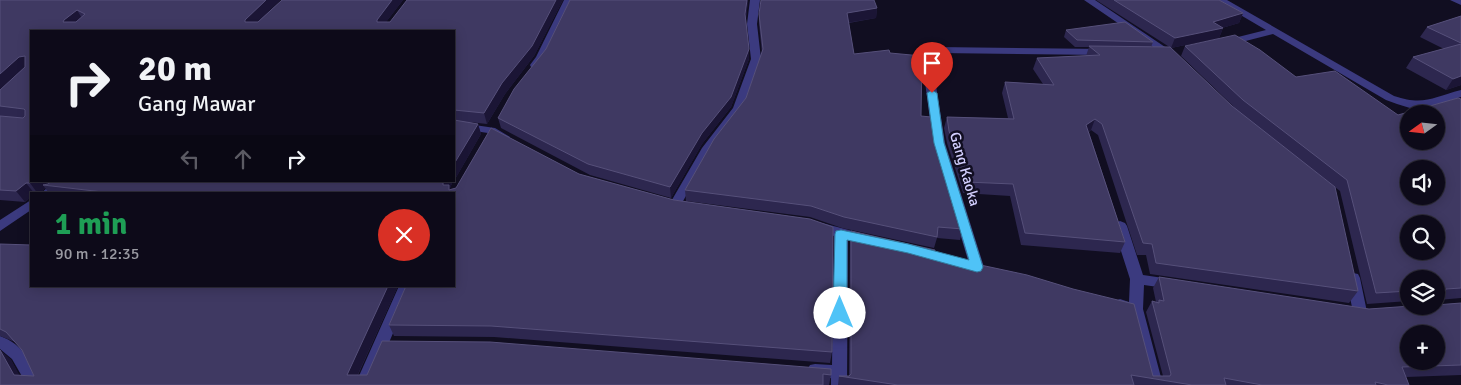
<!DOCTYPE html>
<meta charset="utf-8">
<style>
:root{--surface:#0d0a19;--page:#1b1826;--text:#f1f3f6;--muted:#9a9aa2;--line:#2d2b38}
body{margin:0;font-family:Signika,sans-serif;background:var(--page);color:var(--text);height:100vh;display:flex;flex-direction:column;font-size:19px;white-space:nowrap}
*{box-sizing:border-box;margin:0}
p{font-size:16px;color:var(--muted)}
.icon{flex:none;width:28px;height:28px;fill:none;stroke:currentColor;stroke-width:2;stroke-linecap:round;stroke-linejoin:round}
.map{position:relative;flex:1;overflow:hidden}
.sheet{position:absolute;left:30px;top:192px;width:425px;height:95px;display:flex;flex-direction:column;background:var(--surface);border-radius:0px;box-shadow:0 2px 12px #0003,0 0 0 1px var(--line)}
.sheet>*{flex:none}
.hud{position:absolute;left:30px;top:30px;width:425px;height:152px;border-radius:0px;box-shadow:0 2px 12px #0003,0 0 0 1px var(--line);background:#0d0a19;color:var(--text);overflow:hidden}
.needle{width:32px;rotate:255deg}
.fabs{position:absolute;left:1400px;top:105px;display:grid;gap:10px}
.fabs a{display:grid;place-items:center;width:45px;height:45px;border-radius:50%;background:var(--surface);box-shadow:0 2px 12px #0003,0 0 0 1px var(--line);font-size:25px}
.pin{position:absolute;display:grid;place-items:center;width:42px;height:42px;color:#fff;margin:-51px -21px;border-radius:50% 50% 50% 0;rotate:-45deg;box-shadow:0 0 5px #0007}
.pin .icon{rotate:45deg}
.me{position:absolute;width:55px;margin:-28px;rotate:0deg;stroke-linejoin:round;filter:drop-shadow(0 0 4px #0008)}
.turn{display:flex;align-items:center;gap:18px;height:105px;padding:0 25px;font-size:22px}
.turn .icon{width:65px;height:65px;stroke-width:2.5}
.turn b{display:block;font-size:35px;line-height:42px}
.lanes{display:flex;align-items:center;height:48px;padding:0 25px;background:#0003;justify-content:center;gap:25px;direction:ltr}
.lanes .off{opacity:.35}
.round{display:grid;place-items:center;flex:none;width:52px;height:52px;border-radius:26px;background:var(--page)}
.overview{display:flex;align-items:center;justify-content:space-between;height:85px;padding:0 25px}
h1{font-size:30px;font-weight:700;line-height:38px;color:#1e9e55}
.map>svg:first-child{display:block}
</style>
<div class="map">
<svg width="1461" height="385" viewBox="0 0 1461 385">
<rect width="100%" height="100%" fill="#110e21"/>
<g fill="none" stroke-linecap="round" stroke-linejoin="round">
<path fill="#3b3a7f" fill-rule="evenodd" d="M564 0H574L546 58 539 67H531L530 65 536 57Z
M750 0H760L757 24 761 59 744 108 713 149 679 208H671L669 205 702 148 733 108 751 59 747 24Z
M1084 0H1095L1174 53 1169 56 1158 55 1157 53 1159 51Z
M1215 0H1227L1394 96C1424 106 1433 97 1461 90V97L1426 108H1410L1397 104 1386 100 1273 34 1226 46 1222 45V41L1266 30Z
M1450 0H1461V5Z
M936 47 1104 49 1109 52 1104 55 939 53 932 60 945 143 984 267 982 271H972L970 267 933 143 922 59 932 48Z
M454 122 495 128 510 137 504 141 488 133 454 128Z
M55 181H70L55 194H40Z
M31 200V210L0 231V220Z
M1120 221 1125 223 1127 226 1143 275 1177 280 1179 284 1177 288 1172 289 1144 285 1143 309 1163 385H1147L1130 313 1115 309 1113 305 1115 301 1120 299 1129 302 1130 279 1113 226 1115 223Z
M818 222 872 236 874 239 872 242 867 244 848 239 847 385H831V378L810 375 807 370 810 365 815 364 832 365 834 236 813 230 811 227 813 224Z
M1353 273 1358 274 1360 278 1367 312 1365 316 1360 318 1355 316 1353 312 1346 278 1348 274Z
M399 286H413L371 385H355Z
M0 336C23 344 33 364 43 385H27L12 359 0 349Z"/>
</g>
<path fill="#2d274f" d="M0 0H280L257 22 282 0H403L386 22H390L407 0H563L534 56 505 94 487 124 469 122 478 124 481 134 454 181V31H31V181H453L450 188V189L456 188 491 128 579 174 674 200 810 219 833 227 832 352 830 363 494 337 394 336 389 325 406 286H454V194H50L45 188 39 194H31V197L25 202 0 200Z
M570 0H748L746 19 749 49V59L731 107 702 144 671 198 590 175 501 128 498 118 546 49Z
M1096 0H1219L1243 13 1239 23 1222 28H1223L1219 38 1171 48Z
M877 8 876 18 849 23 854 54 890 53 921 116 933 133 963 229 960 240 937 238 934 248 842 228 810 217 686 201 685 190 746 98 762 53 759 24V14Z
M1461 16V85L1446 90 1406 68 1413 57 1444 49 1420 37 1427 27Z
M1066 30 1153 42 1151 47 1235 108 1181 56 1185 46 1296 77 1398 115 1461 99V298L1438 300 1436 302V279H1409V301L1367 304 1340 191 1312 169 1358 291 1349 303 1150 274 1146 255H1137L1098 135 1091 130 1089 132 1125 242 1120 253 1021 245 1010 196 963 193 947 143 944 128 947 117 1008 118 1002 93 1005 82 1043 84 1033 69 1037 58 1086 56 1089 47H1075L1064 37Z
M851 231 934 255 1153 376H1163L1146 312 1152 301 1156 302 1153 288 1159 277 1369 309 1461 303V375L1406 377 1409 385H838L839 376H849L850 242Z
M0 244 398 286 358 375 831 369V375L829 385H0V350L11 360 19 375 34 376 22 350 15 342 0 336Z"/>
<path fill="#1b1535" d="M266 0H280L250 30 245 22V20Z
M392 0H403L380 30 377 20Z
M556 0H563L534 56 505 94 487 124 484 113 502 83Z
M747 0H748L745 24V14Z
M877 8 876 18 846 23 847 13Z
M77 10 83 20 70 30 63 22 64 20Z
M1243 13 1239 23 1208 32 1223 28 1219 38 1171 48 1175 38 1213 22Z
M749 49V59L731 107 702 144 671 198 670 187Z
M25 56 31 65 0 90V74L19 57Z
M1461 76V85L1446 90 1453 79Z
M1095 119 1091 130 1082 137 1086 125Z
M478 124 481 134 454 181V164Z
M32 181H52L48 185H43L45 188 39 194H38L30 183Z
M443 181H453L450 188 451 194H446L443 182Z
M26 183 35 194H31V197L25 202 16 191Z
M388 286H398L353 385 347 375Z
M0 350 11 360 25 385 14 375Z"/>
<path fill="#3f3962" stroke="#56507a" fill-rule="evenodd" d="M0 0H266L245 20V22H258L282 0H392L377 20V22H390L407 0H556L532 46 502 83 484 113 454 110V31H31V181H32L30 183H26L16 191 0 190V116L23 118 25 116V110L24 109 0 106V90L25 67V56L19 57 0 74ZM77 10 85 14 76 22H63L64 20Z
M570 0H747L745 14 749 49 731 97 702 133 670 187 588 164 498 118 514 89 546 49Z
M761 0H874L877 8 847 13 854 54 889 50 890 53 922 56 921 116 931 117 933 133 963 229 938 227 937 237 844 217 811 206 685 190 714 139 746 98 763 49 759 14Z
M1114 0H1219L1243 13 1213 22 1223 28 1175 38Z
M1461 16V43L1427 27Z
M1125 22 1153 42 1077 40 1066 30Z
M1235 35 1260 50 1296 77 1335 71 1398 115 1458 98 1461 99V288L1446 289 1444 293H1436V279H1409V291L1376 293 1347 180 1243 100 1185 46ZM1409 114H1436V141H1409ZM1409 169H1436V196H1409ZM1409 224H1436V251H1409Z
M1461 44V76L1453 79 1413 57Z
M1089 46 1170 47 1232 106 1335 187 1358 291 1156 263 1152 244 1143 243 1102 124 1095 119 1086 125 1125 242 1025 233 1013 184 966 182 949 131 947 117 1014 119 1005 82 1054 85 1037 58 1100 55Z
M454 120 478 124 454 164Z
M491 128 579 174 674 200 810 219 833 227 832 352 491 326 389 325 406 286H454V194H120L43 185 48 184 52 181H443V185H449V190L456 188Z
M851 231 935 250 934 255 1027 275 1073 289 1134 304 1153 376H1170L1171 374 1152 301 1159 303V300L1164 301 1159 277 1369 309 1411 306H1436V305L1461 303V365L1402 367 1409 385H1388L1375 382 1376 385H1262L1224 378 1226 385H1192L1131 375 1134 385H898L839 376H849L851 374ZM1409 334H1436V361H1409Z
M0 244 31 245V286H388L347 375H367L382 341 490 342 831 369V375L823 374V385H0V350L14 375 34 376 22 350 6 332 0 329Z"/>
<path fill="#4fc3f7" stroke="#337fa1" d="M932 90 937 93 944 143 983 267 981 271 977 272 908 253 847 240V313L845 317 840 318 835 317 833 313 835 234 836 231 841 230 908 244 969 260 934 143 927 93Z"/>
<g text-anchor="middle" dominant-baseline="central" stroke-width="5" stroke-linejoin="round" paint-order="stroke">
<g font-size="15" fill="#d3cffe" stroke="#110e21">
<text transform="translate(965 169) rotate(74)">Gang Kaoka</text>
</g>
</g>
</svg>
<div class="fabs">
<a><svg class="needle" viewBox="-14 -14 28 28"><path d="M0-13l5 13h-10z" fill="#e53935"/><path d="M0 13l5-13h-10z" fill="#9a9aa2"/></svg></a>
<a><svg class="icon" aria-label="sound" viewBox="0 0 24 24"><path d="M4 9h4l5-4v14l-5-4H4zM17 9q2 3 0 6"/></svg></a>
<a><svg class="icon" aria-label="search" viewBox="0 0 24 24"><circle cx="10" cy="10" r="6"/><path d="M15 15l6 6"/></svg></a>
<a><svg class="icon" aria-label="layers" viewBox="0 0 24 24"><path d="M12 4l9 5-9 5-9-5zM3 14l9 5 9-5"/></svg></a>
<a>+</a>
</div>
<div class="pin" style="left:932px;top:93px;background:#d93025"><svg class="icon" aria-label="arrive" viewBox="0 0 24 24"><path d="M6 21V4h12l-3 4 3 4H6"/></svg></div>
<svg class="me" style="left:840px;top:313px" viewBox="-20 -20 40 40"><circle r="19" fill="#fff"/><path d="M0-13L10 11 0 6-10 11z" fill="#4fc3f7"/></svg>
<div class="hud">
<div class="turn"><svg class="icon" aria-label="right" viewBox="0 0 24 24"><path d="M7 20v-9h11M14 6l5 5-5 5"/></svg><div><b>20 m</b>Gang Mawar</div></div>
<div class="lanes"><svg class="icon off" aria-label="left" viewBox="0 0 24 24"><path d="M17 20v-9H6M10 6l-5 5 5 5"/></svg><svg class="icon off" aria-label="ahead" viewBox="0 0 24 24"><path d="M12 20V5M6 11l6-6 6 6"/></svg><svg class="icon" aria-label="right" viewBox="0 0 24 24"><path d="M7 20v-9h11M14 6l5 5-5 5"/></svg></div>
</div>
<section class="sheet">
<div class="overview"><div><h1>1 min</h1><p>90 m · 12:35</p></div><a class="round" style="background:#d93025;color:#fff"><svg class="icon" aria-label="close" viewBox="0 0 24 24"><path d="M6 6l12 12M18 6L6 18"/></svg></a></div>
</section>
</div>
